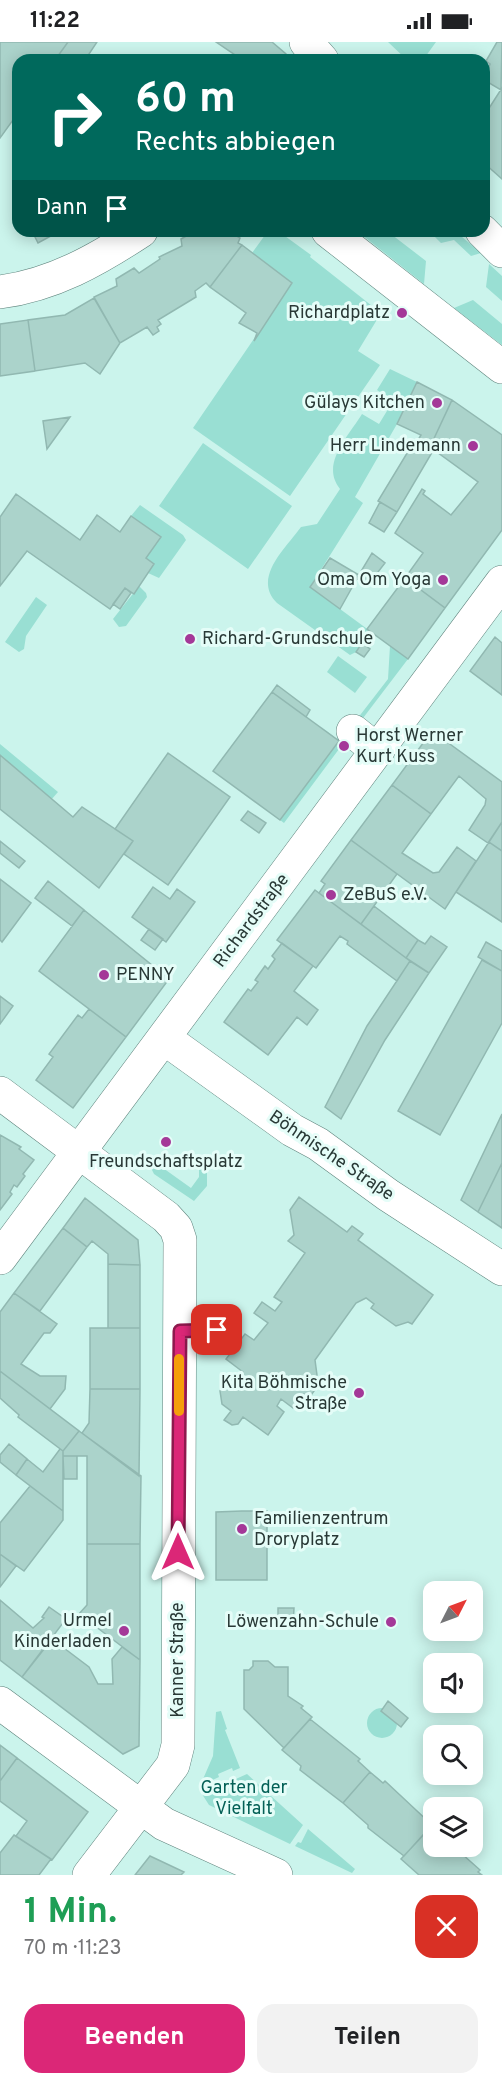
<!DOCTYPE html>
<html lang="de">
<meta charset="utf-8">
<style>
:root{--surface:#fff;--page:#f2f2f2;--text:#202124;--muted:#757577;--accent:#db2777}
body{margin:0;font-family:Overpass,sans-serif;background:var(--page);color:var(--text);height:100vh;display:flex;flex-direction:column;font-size:22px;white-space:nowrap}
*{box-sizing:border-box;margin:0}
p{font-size:20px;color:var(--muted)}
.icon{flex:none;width:33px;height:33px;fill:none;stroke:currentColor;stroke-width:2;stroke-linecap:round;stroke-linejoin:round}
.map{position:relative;height:1833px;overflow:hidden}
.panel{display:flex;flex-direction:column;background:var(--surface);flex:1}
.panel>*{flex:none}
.top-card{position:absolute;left:12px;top:12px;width:478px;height:183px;border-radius:18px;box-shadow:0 3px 15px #0003;background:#00695c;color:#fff;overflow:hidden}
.needle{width:39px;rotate:48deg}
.tools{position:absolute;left:423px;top:1539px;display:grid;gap:12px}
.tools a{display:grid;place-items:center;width:60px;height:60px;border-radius:12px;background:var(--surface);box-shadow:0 3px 15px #0003;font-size:30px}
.pin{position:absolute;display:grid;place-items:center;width:51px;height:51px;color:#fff;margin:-26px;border-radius:12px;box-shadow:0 3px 9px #0006}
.me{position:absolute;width:66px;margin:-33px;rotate:0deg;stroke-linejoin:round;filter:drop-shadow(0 0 4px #0008)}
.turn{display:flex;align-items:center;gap:21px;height:126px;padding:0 24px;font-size:27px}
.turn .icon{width:78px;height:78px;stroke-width:2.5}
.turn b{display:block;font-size:42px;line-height:51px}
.then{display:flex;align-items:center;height:57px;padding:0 24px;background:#0003;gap:12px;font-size:22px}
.round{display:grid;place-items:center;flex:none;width:63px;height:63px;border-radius:18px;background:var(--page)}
.head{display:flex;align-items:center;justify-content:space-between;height:102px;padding:0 24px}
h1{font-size:36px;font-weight:700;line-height:45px;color:#1e9e55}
.action{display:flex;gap:12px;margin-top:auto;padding:12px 24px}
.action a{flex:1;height:69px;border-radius:18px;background:var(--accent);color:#fff;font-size:24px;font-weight:700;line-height:69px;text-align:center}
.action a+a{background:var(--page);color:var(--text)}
.status{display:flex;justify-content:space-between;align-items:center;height:42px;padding:0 30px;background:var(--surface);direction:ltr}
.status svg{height:16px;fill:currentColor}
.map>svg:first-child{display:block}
</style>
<div class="status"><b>11:22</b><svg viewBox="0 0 49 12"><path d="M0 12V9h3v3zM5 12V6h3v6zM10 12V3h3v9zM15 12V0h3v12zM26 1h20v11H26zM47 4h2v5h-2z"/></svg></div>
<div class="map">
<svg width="502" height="1833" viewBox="0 0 502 1833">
<rect width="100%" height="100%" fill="#cbf4ec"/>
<path fill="#99dfd3" d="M388 0H436L423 18H407Z
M268 189H278L311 213 310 215 381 271 358 309 380 323 290 454 193 386 292 241 252 211Z
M357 189H387L426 219 424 242Z
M429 189H455L481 211 471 214 454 198 441 201Z
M489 222 502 234V259L486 245Z
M473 258 502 282V303L454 266Z
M390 327 417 340 397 382 355 455 363 461 310 545 370 589 356 610 350 613 277 561C252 536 285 507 301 485L317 482 340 447C320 422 348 395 362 372L379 382 393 359 377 348Z
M203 401 292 464 248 527 159 464Z
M140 463 183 493 186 498 159 536 148 531 154 522 146 516 131 474Z
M139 544 146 551 147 555 126 584 119 585 113 577Z
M36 555 47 563 26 594 24 607 19 610 5 600Z
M390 604 408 617 357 684 354 681 388 637Z
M338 614 367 635 355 651 327 630Z
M320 684 337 697 339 694 345 699 284 781 280 778 338 699Z
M0 702 58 750 51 758 0 713Z
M199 1114H207V1144L194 1159 154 1132 152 1128 156 1121 191 1146 199 1135Z
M367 1681a15 15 0 1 1 30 0a15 15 0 1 1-30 0Z
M221 1669 227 1687 225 1688 240 1726 233 1729 232 1726 218 1732 219 1735 200 1744 213 1714 216 1670Z
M247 1732 303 1783 290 1802 209 1763 202 1752Z
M308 1787 355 1827 352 1831 295 1804 298 1800 301 1801Z"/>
<path fill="#abd3cb" stroke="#91b8b1" stroke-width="1.5" d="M0 0H68L55 18H18V71L0 96Z
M68 0H97L85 18H55Z
M216 0H272L286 12 287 18H235V13Z
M497 0H502L501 48 484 38 490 22 486 19Z
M502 46V137L484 121V74Z
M32 189H60L38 201Z
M195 189H229L240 196 238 201 242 203 210 245 206 241 195 249 196 255 158 278 161 282 157 285 159 289 153 293 147 285 120 301 94 255 117 244 116 237 134 226 139 231 160 217 159 215 182 204 181 197Z
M242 203 292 241 254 299 257 291 239 281 246 271 210 245Z
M94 256 120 301 100 332 85 321 35 329 28 278 65 273Z
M28 278 35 329 0 334V282Z
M417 340 452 358 430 405 418 398 421 393 397 382Z
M452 358 502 393V488L445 566 405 536 423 511 395 491 422 447 425 449 423 452 451 473 478 440 430 405Z
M70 375 47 407 43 379Z
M415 398 434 407 397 470 378 459Z
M16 452 80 498 97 473 120 490 131 474 161 495 146 516 154 522 134 552 125 546 110 567 27 509 0 544V475Z
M380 460 397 470 384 490 369 481Z
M372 511 385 521 368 543 357 536Z
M330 516 359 533 340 567 310 545Z
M405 536 445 566 408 617 367 587Z
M125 546 131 551 120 567 113 562Z
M495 595 502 601V653L470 629Z
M362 601 370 607 364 615 356 610Z
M277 643 310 668 306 675 272 650Z
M272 650 339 699 280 778 213 729Z
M432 689 502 740V780L488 801 469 788 485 763 486 757 459 734 431 772 392 743Z
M168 711 230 755 168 843 124 812 133 799 115 787Z
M0 713 73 775 82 765 133 799 99 846 0 767Z
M392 743 431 772 402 811 433 831 439 830 457 805 476 819 445 867 351 798Z
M248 769 266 781 259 791 241 778Z
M502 780V809L489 800Z
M351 798 397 832 361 882 319 851 325 842 321 839Z
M0 799 25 819 19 826 0 811Z
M489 800 502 809V880L456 850Z
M0 837 31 861 2 900 0 898Z
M48 839 84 868 72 884 35 856Z
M153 845 170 857 177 847 195 860 166 900 132 875Z
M315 848 410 919 397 939 347 902 348 899 340 894 316 926 277 898Z
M374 864 418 898 406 916 361 882Z
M84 868 169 937 126 995 39 929Z
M149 887 163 897 155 908 141 898Z
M431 894 447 905 429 931 406 916 418 898 425 902Z
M486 900 502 909V929L478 915Z
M282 901 313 924 294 949 318 968 307 983 297 975 268 1013 224 980 248 947 251 949 258 940 255 938 265 924 268 927 275 917 272 914Z
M482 918 502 929V981L440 1093 398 1069Z
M410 919 429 931 385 998 341 1077 325 1065 367 984Z
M0 954 13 964 0 982Z
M89 967 126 995 73 1066 36 1038 53 1015 49 1012 78 973 82 976Z
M502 1072V1121L478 1170 461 1158Z
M0 1093 21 1105 19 1107 34 1118 23 1132 25 1134 17 1145 14 1143 10 1150 12 1152 0 1168Z
M502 1121V1186L478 1170Z
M299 1155 347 1190 352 1184 363 1192 358 1198 433 1253 412 1282 408 1280 396 1284 371 1266 374 1262 366 1256 356 1261 315 1318 317 1333 312 1341 317 1345 309 1356 304 1352 293 1366 281 1357 277 1364 284 1370 268 1393 243 1375 238 1382 232 1383 224 1378 231 1369 222 1362 220 1349 232 1332 238 1336 243 1330 226 1317 245 1292 254 1298 268 1281 254 1271 262 1260 275 1269 282 1260 274 1255 305 1211 288 1199 294 1193 290 1168Z
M85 1156 138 1198 140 1223 108 1222V1212L92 1199 87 1205 63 1186Z
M63 1186 87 1205 40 1269 14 1251Z
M108 1222 140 1223V1286H108Z
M14 1251 57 1282 50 1291H44L21 1322 40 1334H66L65 1347 50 1367 0 1329V1270Z
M90 1286H140V1347H90Z
M0 1329 79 1389 63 1409 18 1375 19 1373 0 1356Z
M90 1347H140L139 1434 82 1391 89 1381Z
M79 1389 141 1434 140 1502H87V1414H63V1409Z
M9 1402 27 1417 16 1433 0 1420V1413Z
M60 1407 63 1409V1469L16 1433 27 1417 43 1430Z
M63 1414H77V1437H64Z
M30 1444 63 1469V1478L24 1529 0 1512V1481Z
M242 1469H267V1538H216V1470Z
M87 1502H140V1618L79 1572 87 1563Z
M0 1512 16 1524 0 1545Z
M0 1558 33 1586 44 1576 42 1575 49 1565 66 1577 22 1635 0 1618Z
M278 1566H294L293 1584H278Z
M52 1597 89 1625 98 1642H113L112 1617 122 1605 140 1618 139 1704 123 1712 22 1635Z
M253 1619H268L275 1625H288V1654L303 1664 301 1666 312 1675 284 1706 244 1667V1628H249L253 1624Z
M388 1659 408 1676 401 1685 381 1669Z
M310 1677 360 1717 358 1719 370 1730 343 1761 300 1728 301 1724 282 1708Z
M0 1703 17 1716 0 1739Z
M17 1716 88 1770 52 1818 16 1794 27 1779 0 1759V1739Z
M370 1730 383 1741 385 1739 432 1783 404 1814 368 1786V1783L343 1761Z
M429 1787 434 1791V1804H453L480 1828 478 1830 482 1833H419L401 1817Z
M14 1793 51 1817 39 1833H0V1811Z
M150 1814 184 1830 181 1833H135Z"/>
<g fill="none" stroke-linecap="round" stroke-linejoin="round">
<g stroke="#5e837c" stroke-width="34">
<path id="minor" d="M306 0 322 18
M328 189 502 325
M482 189 502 209
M0 250C53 243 97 218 141 189
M353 689 378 709
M164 996 292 1088 318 1102 388 1153 502 1227
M0 1051 166 1175 176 1186 180 1198 178 1703 173 1723 89 1833
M0 1216 502 540
M180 1289 217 1288
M0 1661 164 1782 276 1833"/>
</g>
<use href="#minor" stroke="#fff" stroke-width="33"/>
</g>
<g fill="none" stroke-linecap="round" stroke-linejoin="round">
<g stroke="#8e194d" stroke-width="15">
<path id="route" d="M178 1510 180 1289 217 1288"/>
</g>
<use href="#route" stroke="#db2777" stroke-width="10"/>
<path stroke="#f59e0b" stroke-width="10" d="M179 1369V1317"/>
</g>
<g fill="#a43898" stroke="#e5fdf8" stroke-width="2">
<circle cx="402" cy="271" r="6"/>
<circle cx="437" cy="361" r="6"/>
<circle cx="473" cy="404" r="6"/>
<circle cx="443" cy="538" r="6"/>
<circle cx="190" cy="597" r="6"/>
<circle cx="344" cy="704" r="6"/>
<circle cx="331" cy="853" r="6"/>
<circle cx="104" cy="933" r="6"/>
<circle cx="166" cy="1100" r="6"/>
<circle cx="359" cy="1351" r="6"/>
<circle cx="242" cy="1487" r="6"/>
<circle cx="391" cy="1580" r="6"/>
<circle cx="124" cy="1589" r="6"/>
</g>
<g text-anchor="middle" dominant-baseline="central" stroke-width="6" stroke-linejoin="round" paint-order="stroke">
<g font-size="18" fill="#293936" stroke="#e5fdf8" text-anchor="end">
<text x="390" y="271">Richardplatz</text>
<text x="425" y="361">Gülays Kitchen</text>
<text x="461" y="404">Herr Lindemann</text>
<text x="431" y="538">Oma Om Yoga</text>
<text x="202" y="597" text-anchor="start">Richard-Grundschule</text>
<text x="356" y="694" text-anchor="start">Horst Werner<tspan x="356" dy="21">Kurt Kuss</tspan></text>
<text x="343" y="853" text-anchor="start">ZeBuS e.V.</text>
<text x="116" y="933" text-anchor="start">PENNY</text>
<text x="166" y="1120" text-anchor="middle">Freundschaftsplatz</text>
<text x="347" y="1341">Kita Böhmische<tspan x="347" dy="21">Straße</tspan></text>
<text x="254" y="1477" text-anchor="start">Familienzentrum<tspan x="254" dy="21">Droryplatz</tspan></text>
<text x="112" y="1579">Urmel<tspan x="112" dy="21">Kinderladen</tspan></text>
<text x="379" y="1580">Löwenzahn-Schule</text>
</g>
<g font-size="18" fill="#293936" stroke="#e5fdf8">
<text transform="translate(252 879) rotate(-53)">Richardstraße</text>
<text transform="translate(331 1114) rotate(34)">Böhmische Straße</text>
<text transform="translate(178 1618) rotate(-90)">Kanner Straße</text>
</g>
<g font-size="18" fill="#046056" stroke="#e5fdf8">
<text x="244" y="1746">Garten der<tspan x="244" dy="21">Vielfalt</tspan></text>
</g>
</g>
</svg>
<div class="tools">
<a><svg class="needle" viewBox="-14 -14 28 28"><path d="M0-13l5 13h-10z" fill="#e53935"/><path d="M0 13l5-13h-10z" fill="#757577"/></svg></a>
<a><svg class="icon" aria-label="sound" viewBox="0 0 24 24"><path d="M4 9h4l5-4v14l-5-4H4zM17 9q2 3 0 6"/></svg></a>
<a><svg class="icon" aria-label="search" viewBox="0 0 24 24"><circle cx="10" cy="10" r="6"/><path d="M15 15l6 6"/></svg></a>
<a><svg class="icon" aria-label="layers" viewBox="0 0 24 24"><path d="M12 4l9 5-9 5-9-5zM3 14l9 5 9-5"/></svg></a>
</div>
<div class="pin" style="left:217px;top:1288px;background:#d93025"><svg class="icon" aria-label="arrive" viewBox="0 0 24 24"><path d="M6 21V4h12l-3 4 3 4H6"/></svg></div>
<svg class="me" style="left:178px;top:1510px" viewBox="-20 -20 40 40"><path d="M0-17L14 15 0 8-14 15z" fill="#db2777" stroke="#fff" stroke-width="4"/></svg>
<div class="top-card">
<div class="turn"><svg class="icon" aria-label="right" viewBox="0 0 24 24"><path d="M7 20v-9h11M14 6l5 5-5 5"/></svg><div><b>60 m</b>Rechts abbiegen</div></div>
<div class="then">Dann<svg class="icon" aria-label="arrive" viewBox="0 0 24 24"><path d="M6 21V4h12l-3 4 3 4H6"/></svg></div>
</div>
</div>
<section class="panel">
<div class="head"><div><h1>1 Min.</h1><p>70 m · 11:23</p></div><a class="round" style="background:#d93025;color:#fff"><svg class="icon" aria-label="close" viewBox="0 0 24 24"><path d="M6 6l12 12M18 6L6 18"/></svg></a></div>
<div class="action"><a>Beenden</a><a>Teilen</a></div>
</section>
